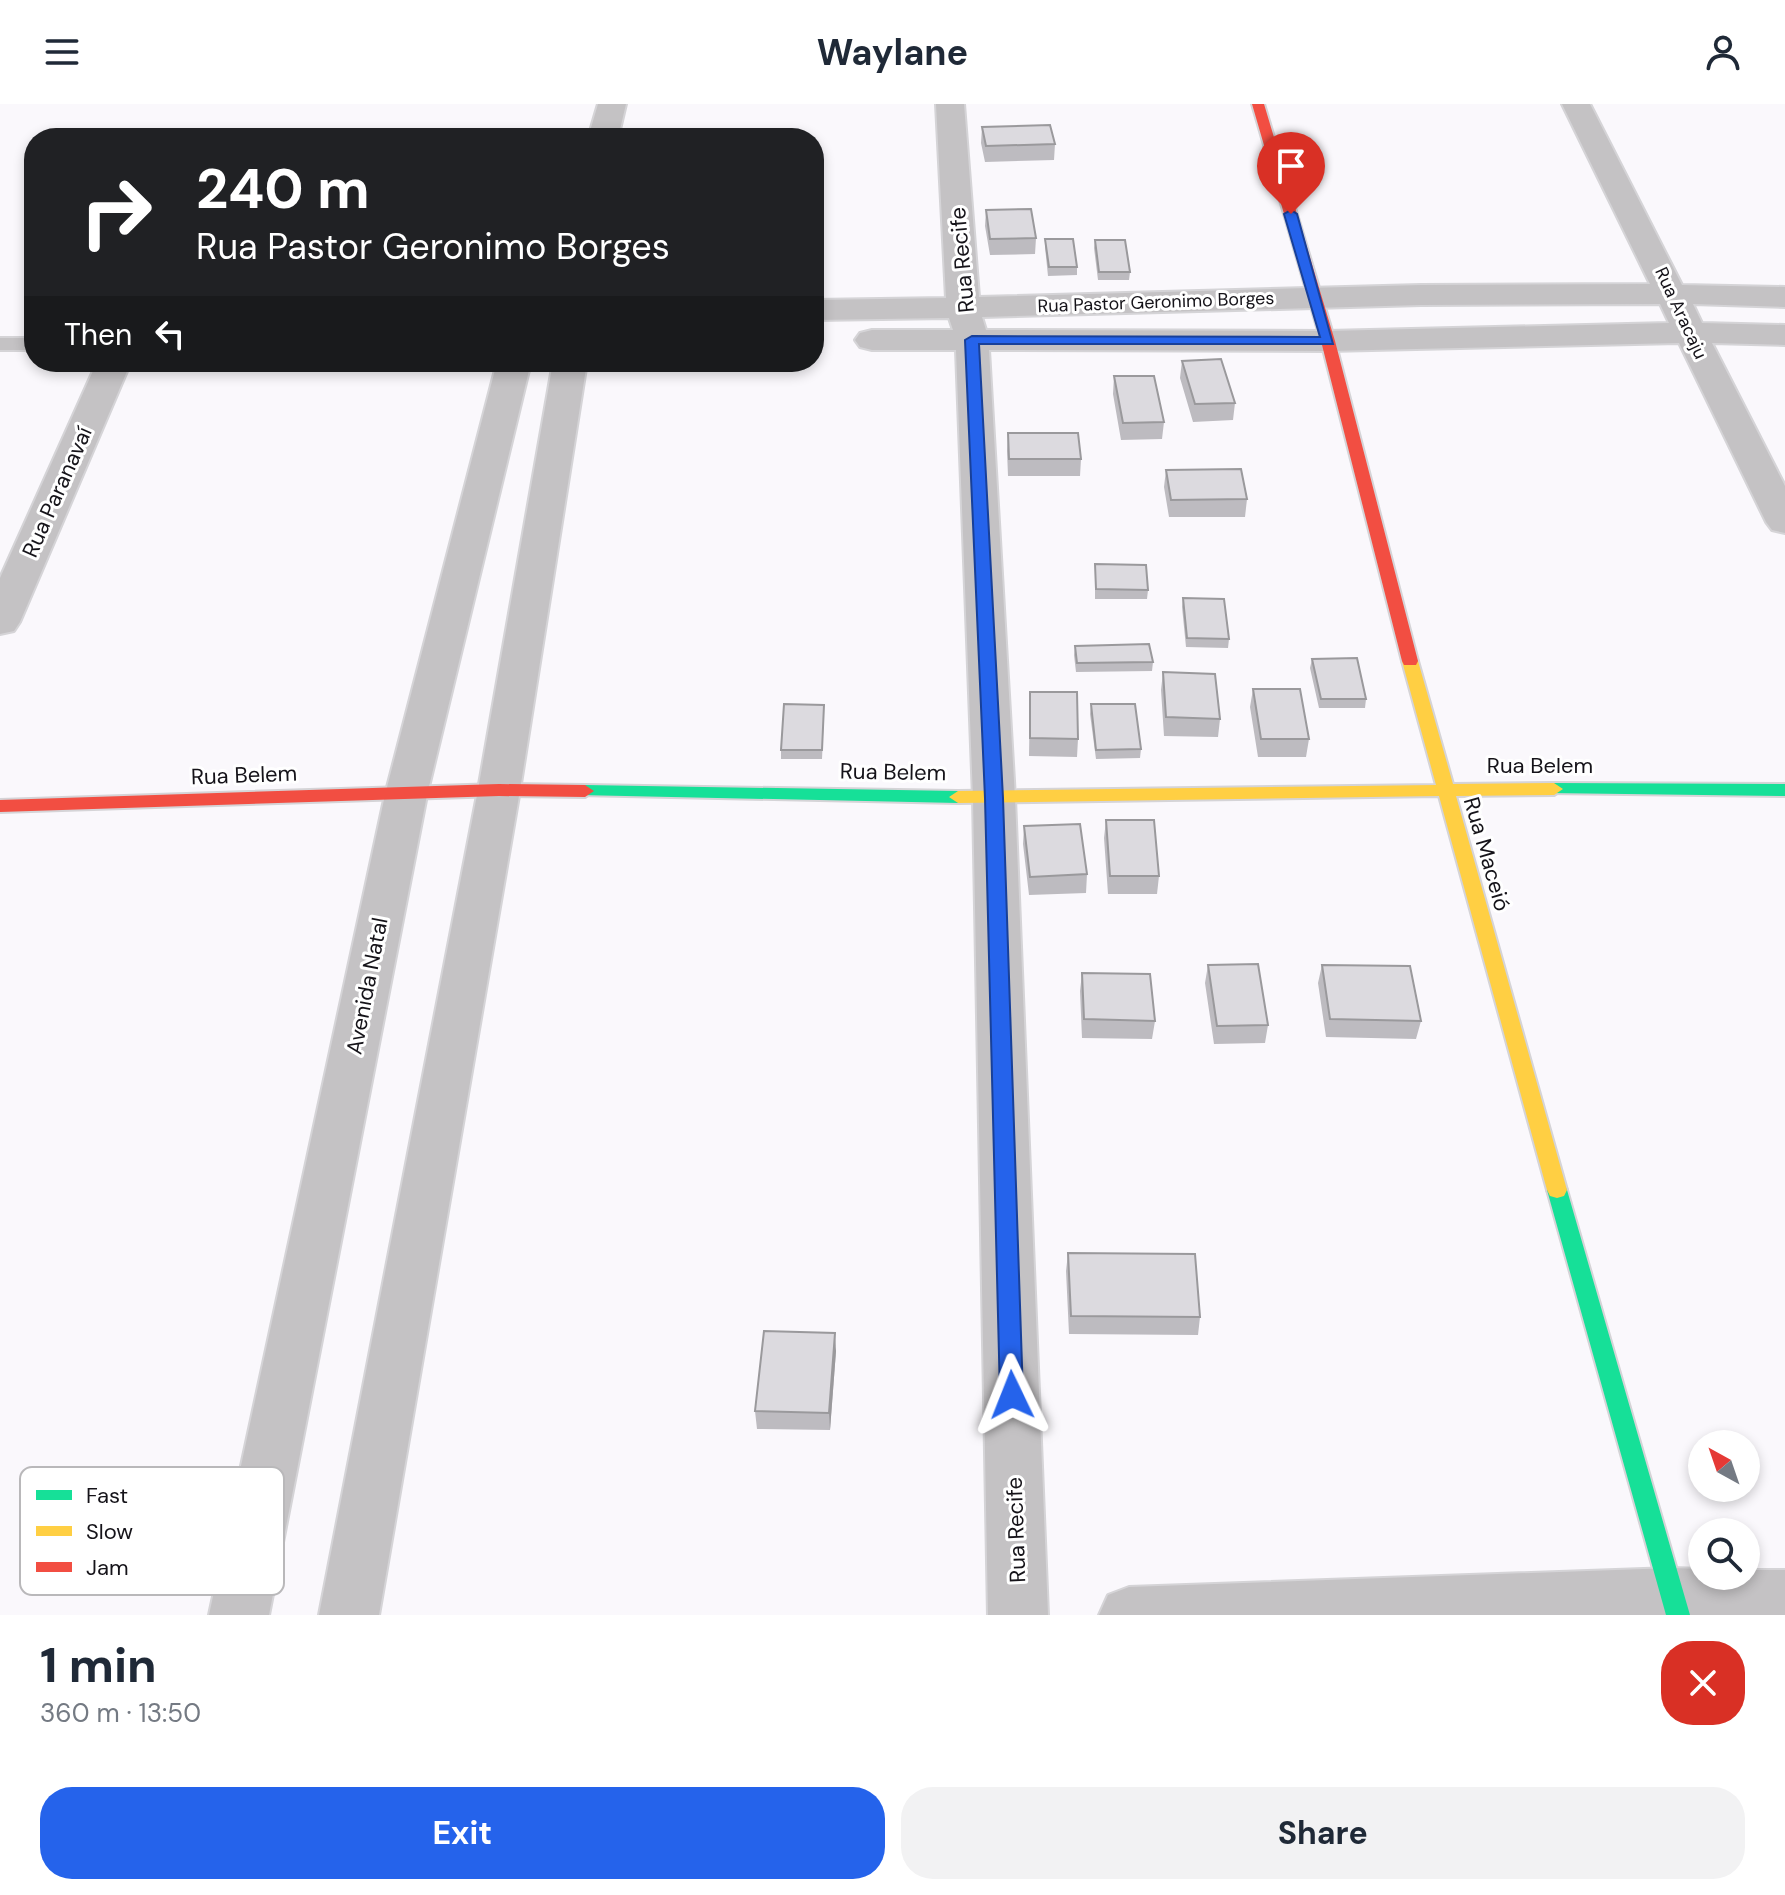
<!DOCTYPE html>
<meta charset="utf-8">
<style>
:root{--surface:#fff;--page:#f2f2f3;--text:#1f2937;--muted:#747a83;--accent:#2563eb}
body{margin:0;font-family:"DM Sans",sans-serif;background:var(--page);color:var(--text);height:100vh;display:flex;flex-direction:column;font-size:30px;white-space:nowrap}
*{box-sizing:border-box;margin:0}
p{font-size:26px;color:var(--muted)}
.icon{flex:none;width:44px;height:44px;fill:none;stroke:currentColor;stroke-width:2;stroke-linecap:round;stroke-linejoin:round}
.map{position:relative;height:1511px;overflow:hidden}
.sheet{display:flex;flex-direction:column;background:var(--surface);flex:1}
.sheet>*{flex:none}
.banner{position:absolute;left:24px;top:24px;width:800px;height:244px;border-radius:32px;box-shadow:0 4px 12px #0003;background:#202124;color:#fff;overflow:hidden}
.needle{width:52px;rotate:320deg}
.buttons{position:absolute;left:1688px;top:1326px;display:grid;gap:16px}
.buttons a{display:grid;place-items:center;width:72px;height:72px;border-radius:50%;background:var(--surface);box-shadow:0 4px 12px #0003;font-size:40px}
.pin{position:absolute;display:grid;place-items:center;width:68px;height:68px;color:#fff;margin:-82px -34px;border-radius:50% 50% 50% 0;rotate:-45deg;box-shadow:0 0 8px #0007}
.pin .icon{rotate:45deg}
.me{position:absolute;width:88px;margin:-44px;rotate:358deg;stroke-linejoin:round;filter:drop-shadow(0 0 6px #0008)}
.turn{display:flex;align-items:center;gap:28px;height:168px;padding:0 40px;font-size:36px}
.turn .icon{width:104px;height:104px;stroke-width:2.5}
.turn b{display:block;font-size:56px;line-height:68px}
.then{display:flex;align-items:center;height:76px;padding:0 40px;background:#0003;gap:16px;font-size:30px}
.round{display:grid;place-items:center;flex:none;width:84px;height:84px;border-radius:32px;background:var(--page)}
.headline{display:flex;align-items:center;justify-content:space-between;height:136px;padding:0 40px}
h1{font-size:48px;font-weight:700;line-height:60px}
.action{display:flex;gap:16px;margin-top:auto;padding:16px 40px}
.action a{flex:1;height:92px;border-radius:32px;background:var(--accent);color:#fff;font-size:32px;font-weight:700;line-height:92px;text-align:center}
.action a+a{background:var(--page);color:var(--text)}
header{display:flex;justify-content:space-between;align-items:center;height:104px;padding:0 40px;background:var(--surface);font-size:36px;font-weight:700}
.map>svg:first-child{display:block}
</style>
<header><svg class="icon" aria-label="menu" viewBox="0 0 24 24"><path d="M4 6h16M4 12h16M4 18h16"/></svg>Waylane<svg class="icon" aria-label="person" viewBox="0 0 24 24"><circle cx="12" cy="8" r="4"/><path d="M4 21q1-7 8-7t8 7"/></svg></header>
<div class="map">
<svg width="1785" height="1511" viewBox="0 0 1785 1511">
<rect width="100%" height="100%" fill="#faf8fc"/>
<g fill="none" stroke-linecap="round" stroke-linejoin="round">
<g stroke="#d5d4d7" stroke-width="4">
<path id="lane" d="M0 234H34V246H0Z"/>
</g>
<g stroke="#d5d4d7" stroke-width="4">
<path id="street" d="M598 0H626L618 34H588Z
M936 0H964L979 193 1421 181 1650 180 1562 0H1590L1682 181 1785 183V203L1693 200 1702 219 1785 221V241L1712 239 1785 382V429L1772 426 1766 418 1679 239 1328 247 989 246 1015 694 1048 1511H988L973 694 956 246H872L860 243 855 236 860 229 872 226H953L949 214 814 216V196L946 194ZM1660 200 1669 219 1328 227 986 226 982 213 1421 201Z
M97 258H131L20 518 14 527 0 530V474Z
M497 258H531L427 691 269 1511H209L385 691Z
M553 258H587L520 686 379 1511H319L478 686Z
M1672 1464 1702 1465V1472H1746V1466H1785V1511H1099L1108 1491 1129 1483Z"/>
</g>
<g stroke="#d5d4d7" stroke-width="4">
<path id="fast" d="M1554 679 1785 680V692L1548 689 1545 685 1548 681Z
M585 681 958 687 967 693 958 699 579 691 576 687Z
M1557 1078 1564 1080 1567 1086 1690 1511H1666L1547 1086 1550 1080Z"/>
</g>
<g stroke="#d5d4d7" stroke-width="4">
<path id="slow" d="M1410 552 1418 557 1453 680 1554 679 1563 685 1554 691 1456 692 1567 1086 1564 1092 1557 1094 1550 1092 1547 1086 1439 692 958 699 949 693 958 687 1436 681 1402 557Z"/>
</g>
<g stroke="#d5d4d7" stroke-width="4">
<path id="jam" d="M1252 0H1264L1335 237 1418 557 1416 561H1404L1402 557 1321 237Z
M499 680 585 681 594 687 585 693 499 692 0 708V696Z"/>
</g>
<use href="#lane" fill="#c4c2c4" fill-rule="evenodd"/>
<use href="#street" fill="#c4c2c4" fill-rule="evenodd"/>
<use href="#fast" fill="#16e098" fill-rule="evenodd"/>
<use href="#slow" fill="#ffcf43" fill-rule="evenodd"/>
<use href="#jam" fill="#f24e42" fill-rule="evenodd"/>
</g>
<path fill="#bdbbc0" d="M982 23 1055 40 1054 56 985 58 981 39Z
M986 106 1036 134 1035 150 990 151 985 122Z
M1045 135 1077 163V171L1048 172 1045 143Z
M1095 136 1130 168 1129 176H1098L1094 144Z
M1182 257 1235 299 1233 316 1193 318 1180 274Z
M1114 272 1164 318 1162 335 1121 336 1113 290Z
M1008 329 1081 355 1080 372H1008L1007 347Z
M1166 366 1247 395 1245 413H1169L1164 383Z
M1095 460 1148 486 1147 495H1095Z
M1183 494 1229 535 1228 544 1186 543 1182 503Z
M1075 542 1153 558 1152 567 1076 568 1074 551Z
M1312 555 1366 595 1365 604H1319L1310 564Z
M1163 568 1220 615 1218 633 1164 632 1161 586Z
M1253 585 1309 635 1306 653H1258L1250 603Z
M1030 588 1078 635 1077 653 1029 652Z
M1091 600 1141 645 1140 654 1096 655 1090 610Z
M824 610 822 655H781V646Z
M1106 716 1159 772 1157 790H1108L1104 734Z
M1024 722 1087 770 1086 789 1029 791 1023 740Z
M1208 861 1268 921 1265 939 1214 940 1205 879Z
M1322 861 1421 917 1416 935 1326 933 1318 879Z
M1082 869 1155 917 1152 935 1082 934 1080 887Z
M1068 1149 1200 1213 1198 1231 1069 1230 1066 1167Z
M836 1247 830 1326 757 1325 755 1307Z"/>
<path fill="#9a999c" d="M835 1229 836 1247 830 1326 829 1309Z"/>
<path fill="#dcdadf" stroke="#9a999c" stroke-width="2" d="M1050 21 1055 40 986 42 982 23Z
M1031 105 1036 134 990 135 986 106Z
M1045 135H1073L1077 163H1049Z
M1095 136H1125L1130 168H1099Z
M1221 255 1235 299 1195 300 1182 257Z
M1114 272H1154L1164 318 1123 319Z
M1008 329H1078L1081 355H1009Z
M1241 365 1247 395 1171 396 1166 366Z
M1095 460 1146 461 1148 486 1096 485Z
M1183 494 1224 495 1229 535 1187 534Z
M1149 540 1153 558 1077 559 1075 542Z
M1357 554 1366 595H1321L1312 555Z
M1163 568 1215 570 1220 615 1166 613Z
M1253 585H1300L1309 635H1261Z
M1030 588H1077L1078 635 1030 634Z
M784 600 824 601 822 646H781Z
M1091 600H1135L1141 645 1096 646Z
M1106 716H1154L1159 772H1110Z
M1080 720 1087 770 1030 773 1024 722Z
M1258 860 1268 921 1217 922 1208 861Z
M1322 861 1410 862 1421 917 1330 915Z
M1082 869 1150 870 1155 917 1084 915Z
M1068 1149 1195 1150 1200 1213 1071 1212Z
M764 1227 835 1229 829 1309 755 1307Z"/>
<path fill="#2563eb" stroke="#184099" stroke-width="2" d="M1291 106 1297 110 1333 240H979L1003 694 1023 1291 1020 1298 1012 1301 1004 1298 1000 1291 985 694 965 236 972 232 1320 233 1284 110Z"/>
<g text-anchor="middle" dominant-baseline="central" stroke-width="6" stroke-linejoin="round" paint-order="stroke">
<g font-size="18" fill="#151319" stroke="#fff">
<text transform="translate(1156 198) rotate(-2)">Rua Pastor Geronimo Borges</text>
<text transform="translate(1681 209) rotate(65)">Rua Aracaju</text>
</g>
<g font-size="22" fill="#151319" stroke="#fff">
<text transform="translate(962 156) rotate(-95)">Rua Recife</text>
<text transform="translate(57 388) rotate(-66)">Rua Paranavaí</text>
<text x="1540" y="661">Rua Belem</text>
<text transform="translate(893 668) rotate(1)">Rua Belem</text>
<text transform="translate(244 671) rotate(-2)">Rua Belem</text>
<text transform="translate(1487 750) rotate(74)">Rua Maceió</text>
<text transform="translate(367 882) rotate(-79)">Avenida Natal</text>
<text transform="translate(1016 1426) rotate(-92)">Rua Recife</text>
</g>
</g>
<rect x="20" y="1363" width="264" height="128" rx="12" fill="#fff" stroke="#b9b8ba" stroke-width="2"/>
<rect x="36" y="1386" width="36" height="10" fill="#16e098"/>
<rect x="36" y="1422" width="36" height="10" fill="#ffcf43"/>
<rect x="36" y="1458" width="36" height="10" fill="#f24e42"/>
<g font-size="22" fill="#151319">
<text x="86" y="1399">Fast</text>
<text x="86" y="1435">Slow</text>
<text x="86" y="1471">Jam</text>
</g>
</svg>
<div class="buttons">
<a><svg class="needle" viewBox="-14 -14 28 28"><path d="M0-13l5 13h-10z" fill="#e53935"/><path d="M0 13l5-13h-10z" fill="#747a83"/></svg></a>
<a><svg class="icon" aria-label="search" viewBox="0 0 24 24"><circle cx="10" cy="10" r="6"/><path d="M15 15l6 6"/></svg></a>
</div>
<div class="pin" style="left:1291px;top:110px;background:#d93025"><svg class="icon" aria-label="arrive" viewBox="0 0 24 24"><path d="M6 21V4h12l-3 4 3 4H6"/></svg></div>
<svg class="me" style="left:1012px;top:1291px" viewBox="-20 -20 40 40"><path d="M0-17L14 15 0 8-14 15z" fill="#2563eb" stroke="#fff" stroke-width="4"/></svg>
<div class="banner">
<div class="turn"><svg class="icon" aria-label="right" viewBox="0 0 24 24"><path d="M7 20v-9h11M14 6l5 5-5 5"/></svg><div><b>240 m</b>Rua Pastor Geronimo Borges</div></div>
<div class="then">Then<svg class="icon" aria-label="left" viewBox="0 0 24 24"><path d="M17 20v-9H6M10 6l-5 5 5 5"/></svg></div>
</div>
</div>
<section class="sheet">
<div class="headline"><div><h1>1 min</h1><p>360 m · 13:50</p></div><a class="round" style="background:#d93025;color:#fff"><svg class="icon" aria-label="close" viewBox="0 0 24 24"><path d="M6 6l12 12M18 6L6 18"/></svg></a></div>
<div class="action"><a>Exit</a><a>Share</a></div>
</section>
